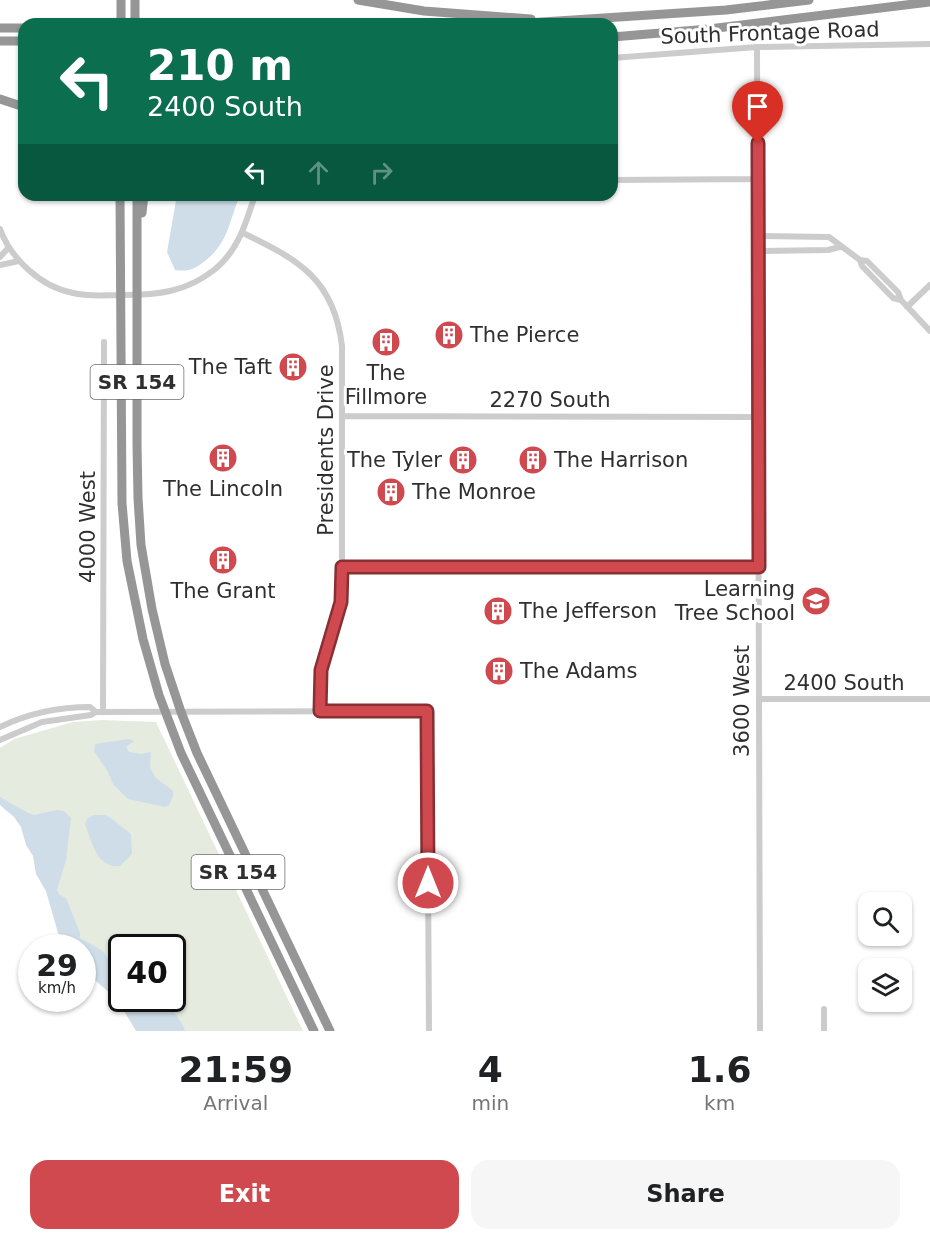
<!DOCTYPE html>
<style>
:root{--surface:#fff;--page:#f6f6f6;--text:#202124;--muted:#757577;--accent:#cf494e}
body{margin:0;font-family:"DejaVu Sans",sans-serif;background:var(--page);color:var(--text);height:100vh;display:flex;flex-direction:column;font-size:22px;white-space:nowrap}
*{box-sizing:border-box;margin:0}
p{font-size:20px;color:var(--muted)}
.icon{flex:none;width:33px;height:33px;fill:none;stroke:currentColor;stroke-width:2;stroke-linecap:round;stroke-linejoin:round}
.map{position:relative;height:1031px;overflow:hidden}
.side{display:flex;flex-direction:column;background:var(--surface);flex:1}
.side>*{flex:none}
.banner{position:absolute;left:18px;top:18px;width:600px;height:183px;border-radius:18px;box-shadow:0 2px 4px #0004;background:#0b6e4f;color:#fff;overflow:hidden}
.buttons{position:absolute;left:858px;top:892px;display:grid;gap:12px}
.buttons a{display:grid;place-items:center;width:54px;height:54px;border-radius:12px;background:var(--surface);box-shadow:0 2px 4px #0004;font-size:30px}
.speed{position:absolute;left:18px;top:934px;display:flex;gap:12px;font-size:30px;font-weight:700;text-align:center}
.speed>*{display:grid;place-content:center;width:78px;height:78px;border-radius:50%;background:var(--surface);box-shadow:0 2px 4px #0004;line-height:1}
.speed small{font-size:15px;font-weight:400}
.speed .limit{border:3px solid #111;border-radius:9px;background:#fff;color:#111}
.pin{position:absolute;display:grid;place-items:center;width:51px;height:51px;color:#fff;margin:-62px -26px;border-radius:50% 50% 50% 0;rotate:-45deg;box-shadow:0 0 6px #0007}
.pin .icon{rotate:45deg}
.me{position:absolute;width:66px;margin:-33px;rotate:0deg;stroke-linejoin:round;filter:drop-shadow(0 0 4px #0008)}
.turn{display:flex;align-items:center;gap:21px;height:126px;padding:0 30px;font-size:27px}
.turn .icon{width:78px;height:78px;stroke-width:2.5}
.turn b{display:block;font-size:42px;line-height:51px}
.lanes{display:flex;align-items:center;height:57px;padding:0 30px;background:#0003;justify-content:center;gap:30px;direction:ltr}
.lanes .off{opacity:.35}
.eta{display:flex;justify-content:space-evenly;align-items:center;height:102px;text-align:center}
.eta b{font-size:36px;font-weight:800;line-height:42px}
.action{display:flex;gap:12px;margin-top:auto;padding:12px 30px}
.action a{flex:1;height:69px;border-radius:18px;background:var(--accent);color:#fff;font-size:24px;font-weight:800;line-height:69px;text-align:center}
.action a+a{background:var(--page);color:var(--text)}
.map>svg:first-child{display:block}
</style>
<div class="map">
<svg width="930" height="1031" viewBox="0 0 930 1031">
<rect width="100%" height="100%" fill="#fff"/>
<path fill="#e5ebdf" d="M102 720 156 722 303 1031H152L123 999H172V948H122L121 997 82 948 22 817 0 801V748L14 739 73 722Z"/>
<path fill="#cedde8" d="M177 195H240C229 221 229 242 205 261 195 269 188 272 175 270L167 252Z
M129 739 134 741 126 747 129 752 141 754 151 752 150 767 155 777 173 791V796L169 805 165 807 128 799 113 784 108 772 94 751 95 744Z
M0 797 28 813 34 815 57 810 64 811 71 818 66 860 57 890 60 895 66 898 80 933V938L103 951 111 963 121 971 122 999H145L148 1003C170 1005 176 1010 185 1031H136L117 999 83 970 82 948H67L58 933 46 891 36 874 33 856 26 845 21 827 14 817 0 805Z
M94 815H105L112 819 131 834 132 854 120 866C97 869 92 842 85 824L88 818Z"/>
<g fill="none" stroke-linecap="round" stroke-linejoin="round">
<path stroke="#ccc" stroke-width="6" d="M757 47 760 1031
M612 58 757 47 930 44
M612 180 758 179
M0 229C11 259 41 287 73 293 89 297 106 295 123 295 158 295 186 292 214 270 238 251 246 223 255 195
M243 233C299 260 334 279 342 346V591L335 628 321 670 320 711
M758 236 829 237 860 260 867 261 898 292 901 300 930 331
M758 251 828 250 840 247
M0 257 9 247
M860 260 862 266 893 298 901 300
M0 265 19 261
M907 307 930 285
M342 416 758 417
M343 567 759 566
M759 699H930
M103 712 104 342
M0 727C29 713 58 707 90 707L96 712
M0 740 42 722 91 715 96 712 427 711 429 1031
M824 1031V1009"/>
<path stroke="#969696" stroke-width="9" d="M121 0V24
M135 0V24
M358 0 424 11 531 19
M512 24 726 10 809 0
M0 28H24
M612 37 709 29 930 2
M0 41H24
M0 99 24 107
M120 195 122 503 127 561 143 639 159 695 181 753 314 1031
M137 195V444L138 498 141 545 152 609 165 664 181 712 197 753 330 1031
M142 213 144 195"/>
</g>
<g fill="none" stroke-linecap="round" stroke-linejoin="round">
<g stroke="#872f33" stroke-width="15">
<path id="route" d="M428 883 427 711H320L321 670 341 602 342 567H759L758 143"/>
</g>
<use href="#route" stroke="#cf494e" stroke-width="10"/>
</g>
<defs>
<g id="building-disc" transform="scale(1.5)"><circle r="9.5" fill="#cf494e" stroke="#fff"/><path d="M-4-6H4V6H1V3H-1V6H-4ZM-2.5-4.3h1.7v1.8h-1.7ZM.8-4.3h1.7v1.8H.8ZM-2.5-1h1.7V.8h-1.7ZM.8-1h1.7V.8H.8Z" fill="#fff"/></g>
<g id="school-disc" transform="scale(1.5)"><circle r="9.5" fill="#cf494e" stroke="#fff"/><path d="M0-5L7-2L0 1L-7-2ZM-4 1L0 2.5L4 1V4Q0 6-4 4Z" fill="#fff"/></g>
</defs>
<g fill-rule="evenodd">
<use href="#building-disc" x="449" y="335"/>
<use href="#building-disc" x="386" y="342"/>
<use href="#building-disc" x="293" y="367"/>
<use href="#building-disc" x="223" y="458"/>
<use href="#building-disc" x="463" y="460"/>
<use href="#building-disc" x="533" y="460"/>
<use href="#building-disc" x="391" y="492"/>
<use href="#building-disc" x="223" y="560"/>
<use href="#school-disc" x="816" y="601"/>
<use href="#building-disc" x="498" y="611"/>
<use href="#building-disc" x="499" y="671"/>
</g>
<g text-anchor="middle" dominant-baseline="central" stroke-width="6" stroke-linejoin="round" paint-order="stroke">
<g fill="#fff" stroke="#6d6d6d" stroke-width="1.5">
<rect x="90.5" y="365" width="93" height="34" rx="4.5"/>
<rect x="191.5" y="855" width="93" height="34" rx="4.5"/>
</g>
<g font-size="20" font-weight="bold" fill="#2f2f2f">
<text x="137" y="382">SR 154</text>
<text x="238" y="872">SR 154</text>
</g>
<g font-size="21" fill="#2f2f2f" stroke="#fff">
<text transform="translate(770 33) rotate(-2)">South Frontage Road</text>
<text x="550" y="400">2270 South</text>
<text transform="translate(326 450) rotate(-90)">Presidents Drive</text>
<text transform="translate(88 527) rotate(-90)">4000 West</text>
<text x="844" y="683">2400 South</text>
<text transform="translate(742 701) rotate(-90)">3600 West</text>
</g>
<g font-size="21" fill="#2f2f2f" stroke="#fff" text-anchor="start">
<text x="470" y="335">The Pierce</text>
<text x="272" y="367" text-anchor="end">The Taft</text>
<text x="386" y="373" text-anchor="middle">The<tspan x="386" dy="24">Fillmore</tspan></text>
<text x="442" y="460" text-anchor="end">The Tyler</text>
<text x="554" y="460">The Harrison</text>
<text x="223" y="489" text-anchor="middle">The Lincoln</text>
<text x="412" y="492">The Monroe</text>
<text x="795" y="589" text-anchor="end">Learning<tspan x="795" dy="24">Tree School</tspan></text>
<text x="223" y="591" text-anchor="middle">The Grant</text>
<text x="519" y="611">The Jefferson</text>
<text x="520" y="671">The Adams</text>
</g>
</g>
</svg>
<div class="buttons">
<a><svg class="icon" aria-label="search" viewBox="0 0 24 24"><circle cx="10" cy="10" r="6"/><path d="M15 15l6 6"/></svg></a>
<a><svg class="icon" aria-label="layers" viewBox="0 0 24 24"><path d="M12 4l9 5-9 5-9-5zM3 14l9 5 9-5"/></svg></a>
</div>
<div class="speed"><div>29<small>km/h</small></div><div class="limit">40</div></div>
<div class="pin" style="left:758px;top:143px;background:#d93025"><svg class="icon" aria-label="arrive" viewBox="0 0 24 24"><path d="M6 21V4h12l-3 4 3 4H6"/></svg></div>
<svg class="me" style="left:428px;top:883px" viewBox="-20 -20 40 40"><circle r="17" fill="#cf494e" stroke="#fff" stroke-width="3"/><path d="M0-11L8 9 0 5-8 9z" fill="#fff"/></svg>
<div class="banner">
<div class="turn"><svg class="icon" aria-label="left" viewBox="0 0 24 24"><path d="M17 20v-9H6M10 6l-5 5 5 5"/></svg><div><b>210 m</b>2400 South</div></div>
<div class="lanes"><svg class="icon" aria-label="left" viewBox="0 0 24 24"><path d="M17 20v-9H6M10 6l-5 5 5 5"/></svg><svg class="icon off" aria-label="ahead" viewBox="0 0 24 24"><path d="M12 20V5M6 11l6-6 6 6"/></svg><svg class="icon off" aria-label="right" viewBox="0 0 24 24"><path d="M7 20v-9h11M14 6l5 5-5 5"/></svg></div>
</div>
</div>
<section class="side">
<div class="eta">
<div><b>21:59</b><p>Arrival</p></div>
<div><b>4</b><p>min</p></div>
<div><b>1.6</b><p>km</p></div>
</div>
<div class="action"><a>Exit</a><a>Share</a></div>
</section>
